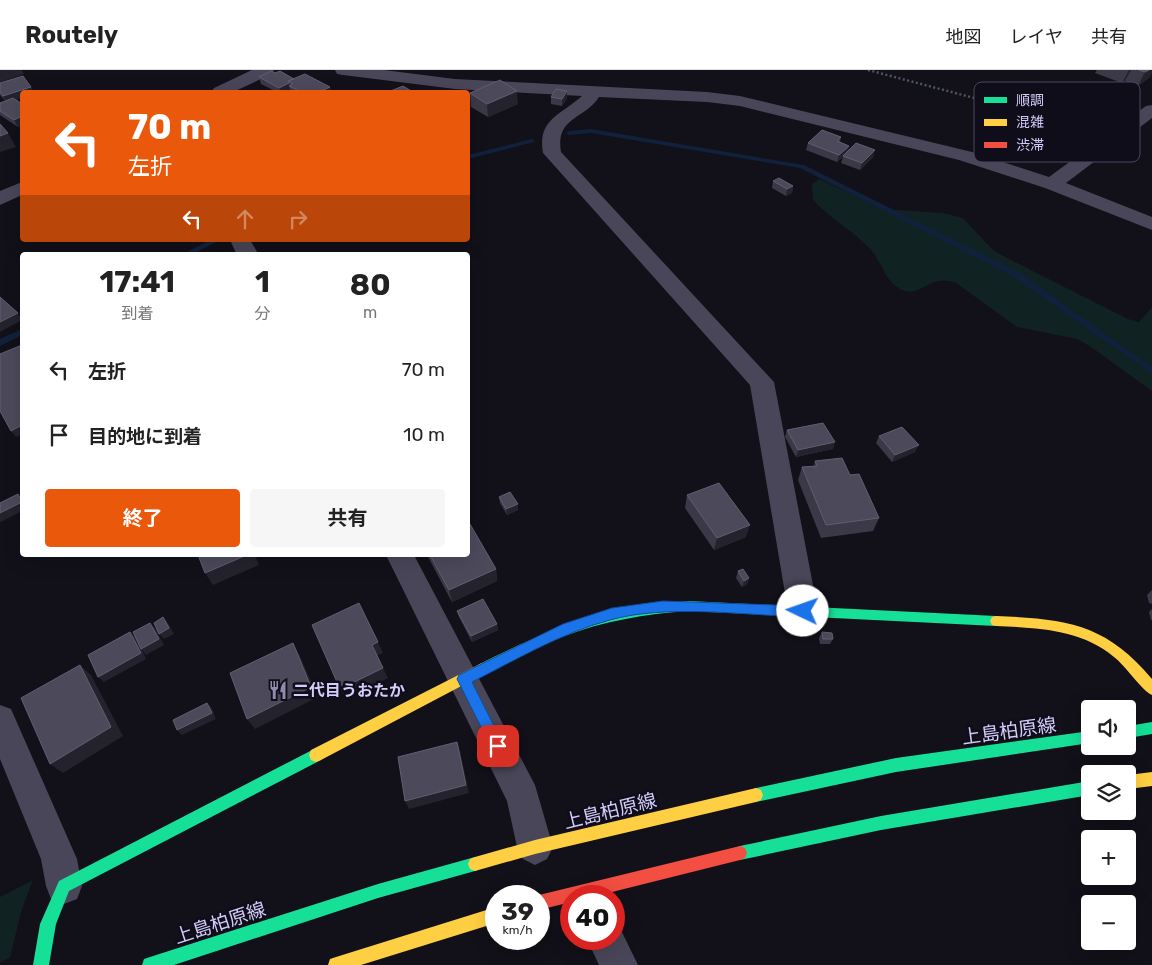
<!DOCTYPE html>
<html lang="ja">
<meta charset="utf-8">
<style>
:root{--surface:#fff;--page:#f6f6f6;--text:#222;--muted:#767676;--line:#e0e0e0;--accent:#ea580c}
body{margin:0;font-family:Rubik,"Noto Sans JP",sans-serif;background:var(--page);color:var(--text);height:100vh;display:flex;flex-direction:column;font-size:19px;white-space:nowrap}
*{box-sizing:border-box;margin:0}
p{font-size:16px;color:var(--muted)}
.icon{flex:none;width:28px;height:28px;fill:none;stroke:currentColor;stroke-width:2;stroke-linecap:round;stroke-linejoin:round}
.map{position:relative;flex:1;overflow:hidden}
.side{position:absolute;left:20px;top:182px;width:450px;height:305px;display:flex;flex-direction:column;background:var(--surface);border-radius:5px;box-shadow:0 5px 20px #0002}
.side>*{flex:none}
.guide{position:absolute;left:20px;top:20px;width:450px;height:152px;border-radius:5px;box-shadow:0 5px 20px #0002;background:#ea580c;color:#fff;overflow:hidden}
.fabs{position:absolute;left:1081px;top:630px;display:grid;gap:10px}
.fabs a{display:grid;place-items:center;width:55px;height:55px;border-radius:5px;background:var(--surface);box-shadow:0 5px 20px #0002;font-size:25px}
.speed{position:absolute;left:485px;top:815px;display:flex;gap:10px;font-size:25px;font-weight:700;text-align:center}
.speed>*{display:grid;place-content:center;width:65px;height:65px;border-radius:50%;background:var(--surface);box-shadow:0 5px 20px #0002;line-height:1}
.speed small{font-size:12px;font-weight:400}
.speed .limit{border:8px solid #d22;background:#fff;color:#111}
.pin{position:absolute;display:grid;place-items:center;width:42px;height:42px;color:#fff;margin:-21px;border-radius:10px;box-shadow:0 2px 8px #0006}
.me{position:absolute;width:55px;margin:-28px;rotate:273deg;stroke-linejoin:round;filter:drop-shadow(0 0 4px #0008)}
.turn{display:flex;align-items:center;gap:18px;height:105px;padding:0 25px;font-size:22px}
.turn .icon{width:65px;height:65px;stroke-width:2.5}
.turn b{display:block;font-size:35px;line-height:42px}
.lanes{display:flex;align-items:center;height:48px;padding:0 25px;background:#0003;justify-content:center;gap:25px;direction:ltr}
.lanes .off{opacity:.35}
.eta{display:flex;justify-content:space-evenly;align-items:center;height:85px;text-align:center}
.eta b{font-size:30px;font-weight:700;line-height:35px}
.primary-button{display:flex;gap:10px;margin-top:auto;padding:10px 25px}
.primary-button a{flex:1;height:58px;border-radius:5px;background:var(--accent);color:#fff;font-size:20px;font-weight:700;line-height:58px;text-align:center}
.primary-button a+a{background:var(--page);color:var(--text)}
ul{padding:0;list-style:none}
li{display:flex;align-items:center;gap:15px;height:65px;padding:0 25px}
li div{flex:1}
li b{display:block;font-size:19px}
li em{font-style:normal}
header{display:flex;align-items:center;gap:30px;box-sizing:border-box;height:70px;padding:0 25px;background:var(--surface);border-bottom:1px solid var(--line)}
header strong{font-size:24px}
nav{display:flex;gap:28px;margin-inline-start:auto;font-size:18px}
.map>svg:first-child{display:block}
</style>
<header>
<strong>Routely</strong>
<nav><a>地図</a><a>レイヤ</a><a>共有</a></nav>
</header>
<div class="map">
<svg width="1152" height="895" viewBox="0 0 1152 895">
<rect width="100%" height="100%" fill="#121018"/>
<path fill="#122" d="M819 109 884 139 943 143 963 148 992 179 1005 187 1128 249 1139 252 1152 237V321L1091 277 1077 269 1017 257 956 213C931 203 922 226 905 221 885 214 883 194 871 180 854 161 830 149 813 130L812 114Z
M33 810 21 842 10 888 0 892V827Z"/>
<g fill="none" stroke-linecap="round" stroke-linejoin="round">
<path fill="#12213b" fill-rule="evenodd" d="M591 59 804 95 1020 203 1152 297V304L1014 207 800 98 591 63 569 65 566 63 569 61Z
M532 69 535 71 534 72 468 89V85Z
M210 170H220L191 185H181Z
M22 259V265L0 276V269Z"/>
<path stroke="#4b5761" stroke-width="2.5" stroke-dasharray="2 2.5" stroke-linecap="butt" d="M868 0 1088 58"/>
<path fill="#484658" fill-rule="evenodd" d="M252 0H274L272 4 233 22H211L214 18Z
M335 0H384L455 9 707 22 740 26 972 82 1049 107 1146 36 1152 35V48L1066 113 1152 147V160L1045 118 959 90 740 36 707 32 599 27C584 50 555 47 561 82L774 312 818 541 814 550 803 554 792 550 788 541 750 315 543 83C537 49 561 45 582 26L455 19 343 5 337 4Z
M22 112V125L0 135V121Z
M230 170H250L259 185H237Z
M386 485H414L535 715 553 777 547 789 535 795 523 789 517 777 507 731Z
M0 635 11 639 77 789 82 816 77 829 64 834 51 829 46 816 41 789 0 689Z
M614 853 619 856 638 895H599L587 869H614Z"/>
<path fill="#16e098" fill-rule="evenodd" d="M689 531 996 546 1000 547 1002 551 1000 555 996 556 689 541C645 544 603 551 562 567 535 578 509 594 482 605L478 603 476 599 478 595C551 558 606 536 689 531Z
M1152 652V664L1128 668V656Z
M1090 661V673L896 702 756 732 751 730 749 725 751 720 756 718 896 688Z
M316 678 321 680 323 685 321 690 69 821 56 854 49 895H33L40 854 59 811Z
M1090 711V725L881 760 740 790 735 788 733 783 735 778 740 776 881 746Z
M475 787 480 789 482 794 480 799 475 801 378 828 174 895H142L144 889 150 887 378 814Z"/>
<path fill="#ffcf43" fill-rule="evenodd" d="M996 546C1066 549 1105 553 1152 609V625C1142 621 1125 595 1114 587 1081 559 1037 558 996 556L992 555 990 551 992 547Z
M482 593 486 595 488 599 486 603 321 690 316 692 311 690 309 685 311 680Z
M1152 702V716L1128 719V705Z
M756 718 761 720 763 725 761 730 756 732 535 784 475 801 470 799 468 794 470 789 475 787 535 770Z
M496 837V853L361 895H328L330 889 336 887Z"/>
<path fill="#f24e42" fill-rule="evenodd" d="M740 776 745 778 747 783 745 788 740 790 596 826H571V832L539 840V826H537L539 825Z"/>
</g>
<path fill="#3b3947" d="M1097 0H1152L1150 7 1138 16 1125 11 1122 13 1095 3Z
M275 3 294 9 330 17 331 22H291L290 21 286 22H277L261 14 259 7Z
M0 13 31 17 33 22H22L17 30 22 34V55L18 57 0 45V33L6 31 0 25Z
M470 23 518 34 488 47 471 37Z
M551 27 567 28 562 36 551 34Z
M1045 58 1042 65 1010 92 994 85 997 78Z
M841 67 840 72 849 76 848 81 873 87 860 100 841 93 843 87 837 92 806 80 808 73Z
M773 111 793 116 792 123 786 126 772 118Z
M787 360 833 379 796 387 785 367Z
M879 366 915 382 892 392 876 373Z
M815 391 850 405 879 448 873 461 821 468 798 410 802 397 814 396Z
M687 425 746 467 714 480 685 438Z
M499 427 518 440 507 445 500 433Z
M427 485H468L496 499 497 511 452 532Z
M738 501 749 508 747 514 742 517 736 508Z
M1152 520V534L1149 533 1147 525Z
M1152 539V550H1151L1149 542Z
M457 541 497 554 498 560 472 572 459 547Z
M822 562 833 569 830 574H820L819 568Z"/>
<path fill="#24222c" d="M0 0H22L24 4 0 12Z
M1129 0H1131L1125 11 1122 13Z
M1149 0H1152V3L1150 7 1138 16 1145 2Z
M289 13 290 21 286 22H281L279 18Z
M31 17 33 22H22V28L7 33 3 26Z
M330 17 331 22H319Z
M517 21 518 34 488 47 487 34Z
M567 21V28L562 36V29Z
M22 46V55L18 57 14 50Z
M1045 58 1042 65 1010 92 1013 85Z
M8 63 16 77 0 82V66Z
M849 76 847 83 837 92 839 85Z
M875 80 873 87 860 100 862 93Z
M793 116 792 123 786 126 787 119Z
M18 243 22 250 0 262V252Z
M22 355V364L16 367 11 361Z
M835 372 833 379 796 387 798 380Z
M919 375 915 382 892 392 895 385Z
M22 432V441L1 452 0 451V443Z
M518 434V440L507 445 506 439Z
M750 455 746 467 714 480 717 468Z
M247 485H255L259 495 213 515 205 503Z
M496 499 497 511 452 532 449 520Z
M749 508 747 514 742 517 744 511Z
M163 547 168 553 174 564 164 569 159 564Z
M150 553 155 558 164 575 146 585 142 580 146 589 104 612 98 607 130 562 135 567Z
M497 554 498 560 472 572 471 566Z
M378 572 383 583 376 586 372 575Z
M293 573 299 584 318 627 255 659 247 649Z
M80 595 91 605 123 666 63 703 50 694Z
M383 598 388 608 346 629 340 619Z
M207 633 212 638 216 649 182 665 177 660Z
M457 672 460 681 469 723 409 739 405 731Z"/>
<path fill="#4c495b" stroke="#615e74" d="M1139 0H1149L1145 2Z
M271 1 275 3 280 1 294 9 288 11 289 13 279 18 259 7Z
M305 4 330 17 319 22H301L289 16 293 14 288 11Z
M23 6 31 17 3 26 0 22V13Z
M500 10 517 21 487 34 470 23Z
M403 16 413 22H388Z
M556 19 567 21 562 29 551 27Z
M13 28 22 34V46L14 50 0 41V33Z
M0 54 8 63 0 66Z
M822 60 841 67 837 71 849 76 839 85 808 73Z
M856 73 875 80 862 93 843 86Z
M779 108 793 116 787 119 773 111Z
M0 227 18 243 0 252Z
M22 275V355L11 361 0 341V284Z
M823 353 835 372 798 380 787 360Z
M902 357 919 375 895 385 879 366Z
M842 388 850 405 859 404 879 448 826 455 802 397 817 396 815 391Z
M719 413 750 455 717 468 687 425Z
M510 422 518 434 506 439 499 427Z
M18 424 22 432 0 443V433Z
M470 454 496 499 449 520 430 485H468V455Z
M198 485H247L205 503Z
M743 499 749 508 744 511 738 501Z
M483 529 497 554 471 566 457 541Z
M359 533 378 572 372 575 383 598 340 619 312 555Z
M163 547 169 558 159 564 154 553Z
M150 553 159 569 141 579 133 562Z
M130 562 141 583 98 607 88 585Z
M822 562 832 563 833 569H823Z
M293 573 311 617 247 649 230 603Z
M80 595 111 657 50 694 21 628Z
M207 633 212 643 177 660 173 650Z
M457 672 466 715 405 731 398 687Z"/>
<path fill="#1a73e8" stroke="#114b97" d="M663 531 803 536 809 541 803 547C744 545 667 534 610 550 561 563 517 589 472 612L504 676 502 681 498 683 493 681 457 609 459 605 563 554 612 538Z"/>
<defs>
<g id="restaurant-bare" transform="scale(1.5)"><path d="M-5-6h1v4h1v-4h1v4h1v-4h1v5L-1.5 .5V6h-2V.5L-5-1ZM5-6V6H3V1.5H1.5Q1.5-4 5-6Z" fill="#8f8bab" stroke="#100d1b" stroke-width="2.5" paint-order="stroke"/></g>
</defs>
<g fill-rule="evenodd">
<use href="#restaurant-bare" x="278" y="620"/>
</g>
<g text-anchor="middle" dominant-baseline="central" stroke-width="5" stroke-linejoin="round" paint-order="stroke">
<g font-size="16" font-weight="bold" fill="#d3cdfa" stroke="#100d1b" text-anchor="start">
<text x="293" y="620">二代目うおたか</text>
</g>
<g font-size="19" fill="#d3cdfa" stroke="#100d1b">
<text transform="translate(1009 661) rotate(-8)">上島柏原線</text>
<text transform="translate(610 741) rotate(-14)">上島柏原線</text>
<text transform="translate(220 853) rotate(-18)">上島柏原線</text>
</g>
</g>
<rect x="974" y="12" width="166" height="80" rx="8" fill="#100d1b" stroke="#4a475e" stroke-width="1"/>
<rect x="984" y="27" width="23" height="6" fill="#16e098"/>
<rect x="984" y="49" width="23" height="7" fill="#ffcf43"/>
<rect x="984" y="72" width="23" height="6" fill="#f24e42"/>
<g font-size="14" fill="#d3cdfa">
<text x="1016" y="35">順調</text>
<text x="1016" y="57">混雑</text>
<text x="1016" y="80">渋滞</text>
</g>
</svg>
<div class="fabs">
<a><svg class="icon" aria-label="sound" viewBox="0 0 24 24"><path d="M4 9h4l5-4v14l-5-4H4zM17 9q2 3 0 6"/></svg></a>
<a><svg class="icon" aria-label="layers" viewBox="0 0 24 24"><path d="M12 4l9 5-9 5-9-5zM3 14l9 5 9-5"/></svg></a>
<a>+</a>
<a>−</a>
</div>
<div class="speed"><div>39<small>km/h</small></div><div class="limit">40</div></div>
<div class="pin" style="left:498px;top:676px;background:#d93025"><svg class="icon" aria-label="arrive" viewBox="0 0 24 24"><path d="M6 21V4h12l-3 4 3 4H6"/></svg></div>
<svg class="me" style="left:803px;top:541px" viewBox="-20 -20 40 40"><circle r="19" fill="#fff"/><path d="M0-13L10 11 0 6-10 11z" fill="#1a73e8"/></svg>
<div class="guide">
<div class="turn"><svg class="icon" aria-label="left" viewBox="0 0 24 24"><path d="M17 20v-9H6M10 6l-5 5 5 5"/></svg><div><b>70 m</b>左折</div></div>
<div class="lanes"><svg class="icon" aria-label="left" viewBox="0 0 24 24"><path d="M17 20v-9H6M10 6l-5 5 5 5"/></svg><svg class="icon off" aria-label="ahead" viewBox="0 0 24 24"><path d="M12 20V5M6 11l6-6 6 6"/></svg><svg class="icon off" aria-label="right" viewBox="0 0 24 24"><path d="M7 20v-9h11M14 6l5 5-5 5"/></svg></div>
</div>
<section class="side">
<div class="eta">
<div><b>17:41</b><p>到着</p></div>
<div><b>1</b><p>分</p></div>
<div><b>80</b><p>m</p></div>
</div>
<ul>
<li><svg class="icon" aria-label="left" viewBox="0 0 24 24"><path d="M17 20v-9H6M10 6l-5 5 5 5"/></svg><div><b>左折</b></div><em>70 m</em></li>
<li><svg class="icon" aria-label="arrive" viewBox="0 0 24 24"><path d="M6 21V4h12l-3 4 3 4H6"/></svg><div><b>目的地に到着</b></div><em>10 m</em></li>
</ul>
<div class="primary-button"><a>終了</a><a>共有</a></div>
</section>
</div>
